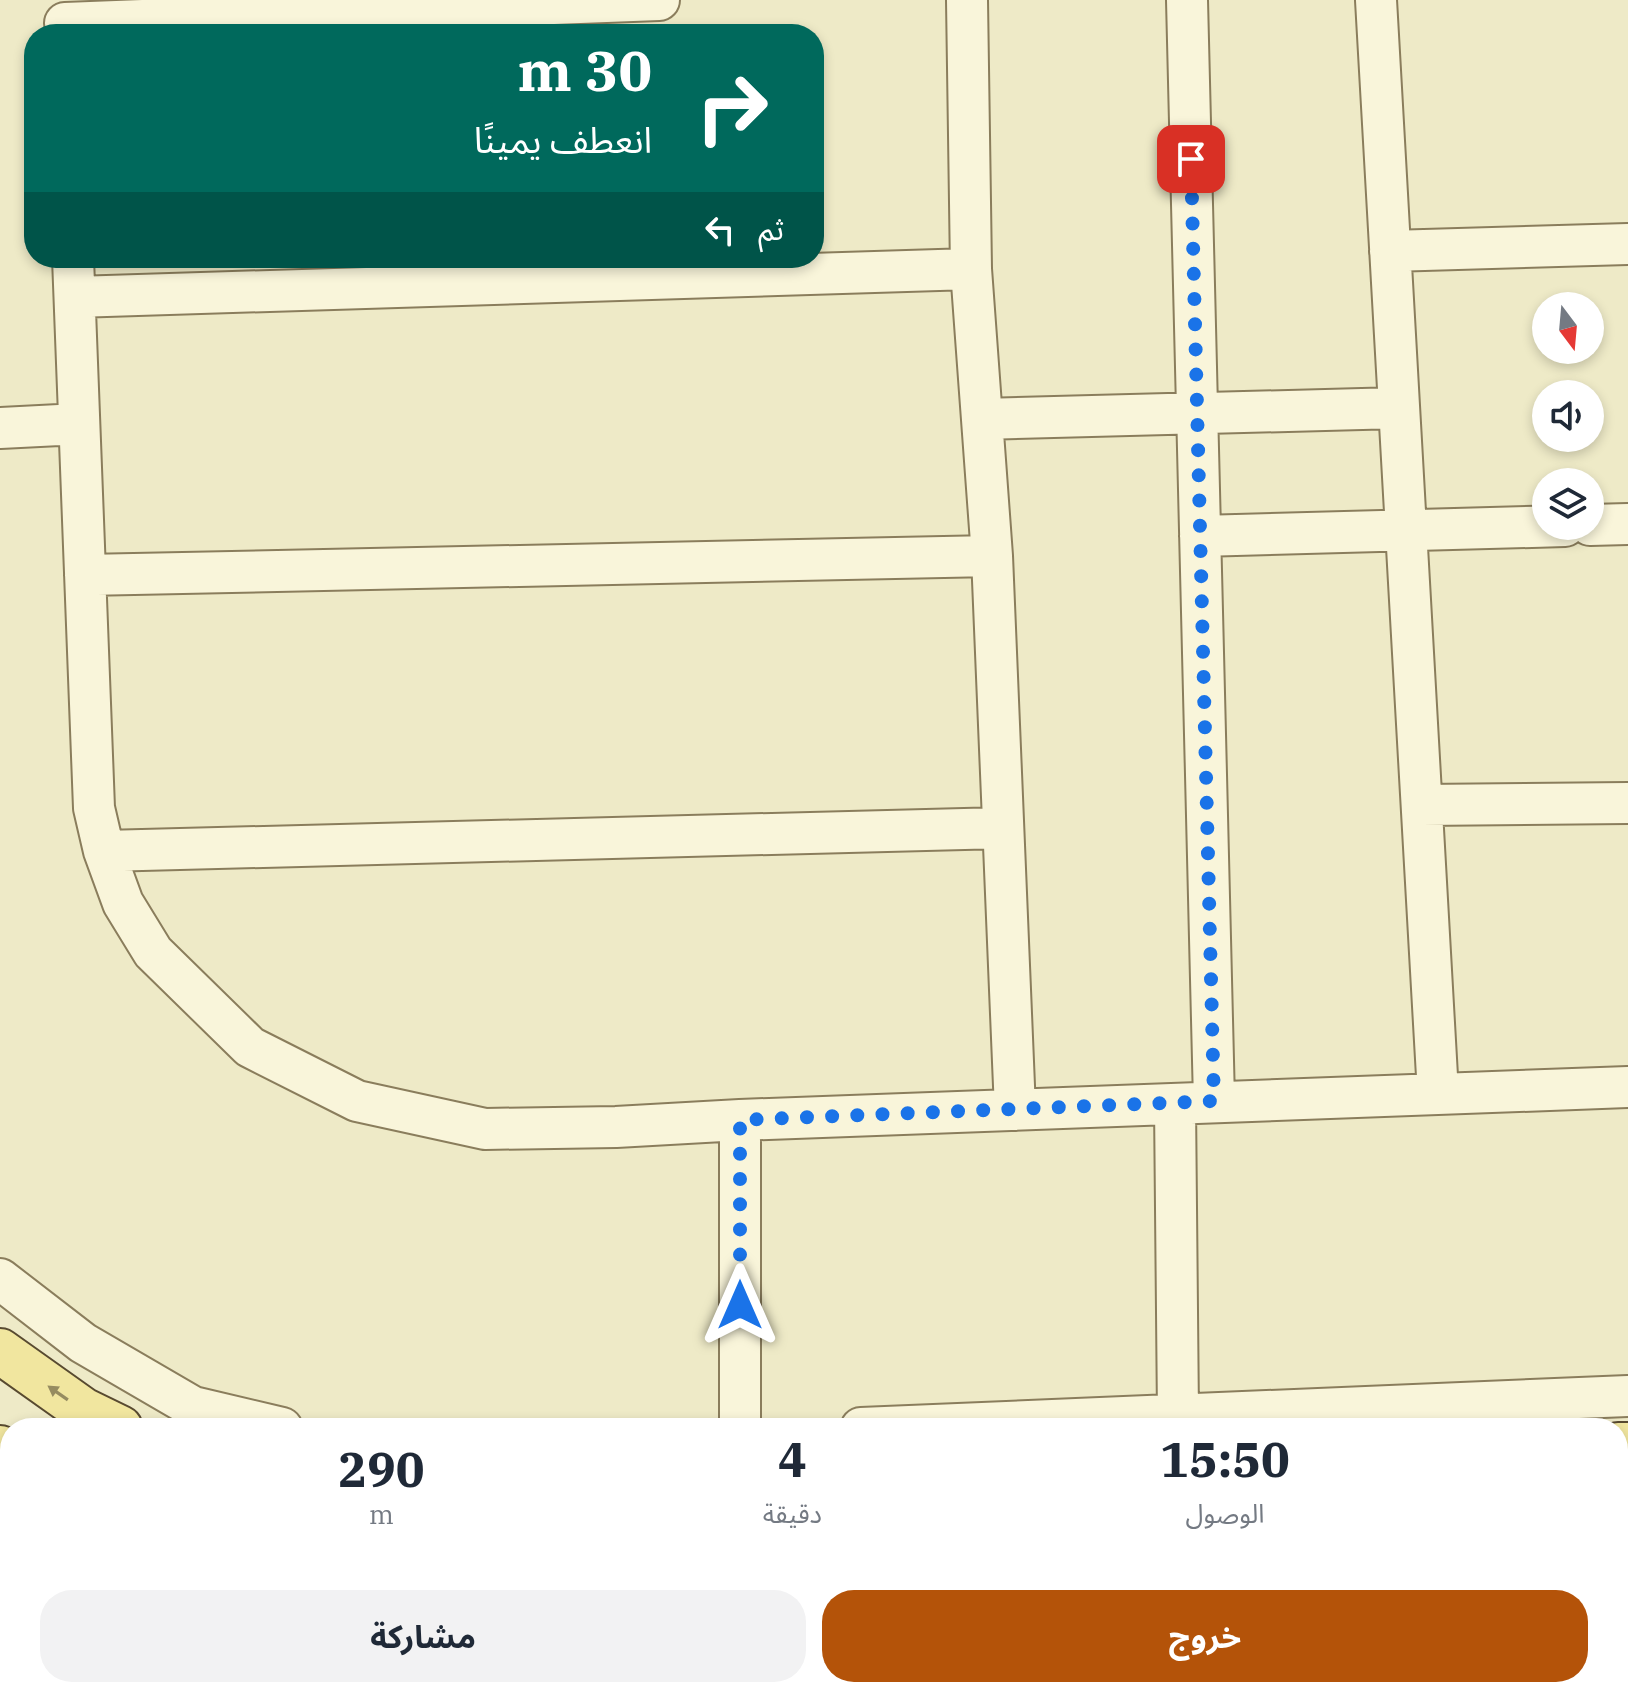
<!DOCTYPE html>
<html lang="ar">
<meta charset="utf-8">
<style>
:root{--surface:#fff;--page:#f2f2f3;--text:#1f2937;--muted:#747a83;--accent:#b45309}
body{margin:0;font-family:"IBM Plex Serif","Noto Sans Arabic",serif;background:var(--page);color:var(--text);direction:rtl;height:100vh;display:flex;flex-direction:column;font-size:30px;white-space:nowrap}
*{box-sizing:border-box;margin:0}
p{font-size:26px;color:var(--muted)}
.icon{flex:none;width:44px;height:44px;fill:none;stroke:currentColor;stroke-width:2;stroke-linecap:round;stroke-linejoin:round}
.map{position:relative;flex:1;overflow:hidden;direction:ltr}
.drawer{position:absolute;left:0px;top:1418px;width:1628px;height:280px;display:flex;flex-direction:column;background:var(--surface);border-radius:32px 32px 0 0;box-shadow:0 4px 12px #0003;direction:rtl}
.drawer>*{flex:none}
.hud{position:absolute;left:24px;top:24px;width:800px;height:244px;border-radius:32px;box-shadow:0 4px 12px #0003;direction:rtl;background:#00695c;color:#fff;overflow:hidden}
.needle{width:52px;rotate:164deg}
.controls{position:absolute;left:1532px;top:292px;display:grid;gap:16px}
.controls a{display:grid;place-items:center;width:72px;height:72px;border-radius:50%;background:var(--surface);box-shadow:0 4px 12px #0003;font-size:40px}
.pin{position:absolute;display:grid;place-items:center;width:68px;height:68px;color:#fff;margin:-34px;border-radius:16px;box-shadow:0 4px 12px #0006}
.me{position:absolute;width:88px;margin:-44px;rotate:0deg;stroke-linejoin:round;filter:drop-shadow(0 0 6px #0008)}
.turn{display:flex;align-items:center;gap:28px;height:168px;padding:0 40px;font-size:36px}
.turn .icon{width:104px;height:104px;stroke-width:2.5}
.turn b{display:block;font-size:56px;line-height:68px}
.then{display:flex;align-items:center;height:76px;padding:0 40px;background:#0003;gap:16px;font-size:30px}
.eta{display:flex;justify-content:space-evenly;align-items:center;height:136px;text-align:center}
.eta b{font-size:48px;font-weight:700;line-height:56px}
.cta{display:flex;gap:16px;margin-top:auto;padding:16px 40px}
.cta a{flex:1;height:92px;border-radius:32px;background:var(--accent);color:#fff;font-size:32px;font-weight:700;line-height:92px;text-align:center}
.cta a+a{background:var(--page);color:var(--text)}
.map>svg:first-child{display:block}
</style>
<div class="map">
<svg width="1628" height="1698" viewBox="0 0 1628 1698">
<rect width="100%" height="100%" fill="#eeeac7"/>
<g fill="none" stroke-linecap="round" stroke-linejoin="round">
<g stroke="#8a7d5c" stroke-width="44">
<path id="minor" d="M967 0 971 269 992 556 1015 1110
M1187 0 1214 1101
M1376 0 1438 1094
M65 23 659 0
M1390 251 1628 244
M73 258 94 808 104 851 123 903 153 952 250 1047 357 1101 485 1129 616 1127 740 1120 1628 1087
M75 297 971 269
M982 419 1399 408
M0 428 79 424
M1590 525 1628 524
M1200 536 1565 526
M85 575 992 556
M1422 805 1628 803
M104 851 1003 828
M1175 1104 1178 1415
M0 1279 83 1343 193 1407 282 1428
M740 1428V1120
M861 1428 1628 1396
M789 1688 790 1698
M1071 1688 1072 1698
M74 1698 82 1688"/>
</g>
<g stroke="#584a30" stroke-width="48">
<path id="major" d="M0 1351 83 1410 120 1428
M1618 1445H1628
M0 1448 10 1455
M1618 1524H1628"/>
</g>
<use href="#minor" stroke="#f9f5da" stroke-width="40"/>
<use href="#major" stroke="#f1e69f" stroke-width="44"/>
</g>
<defs><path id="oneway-solid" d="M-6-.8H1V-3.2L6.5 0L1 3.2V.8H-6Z" transform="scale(2)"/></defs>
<use fill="#968c60" href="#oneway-solid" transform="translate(58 1393) rotate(-145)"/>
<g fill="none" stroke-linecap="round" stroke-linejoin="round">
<path stroke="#1a73e8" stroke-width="14" stroke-dasharray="0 25.2" d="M740 1305V1120L1214 1101 1191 159"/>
</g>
</svg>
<div class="controls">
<a><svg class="needle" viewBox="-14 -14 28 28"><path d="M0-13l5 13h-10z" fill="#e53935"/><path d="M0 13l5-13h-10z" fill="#747a83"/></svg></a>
<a><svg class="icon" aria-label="sound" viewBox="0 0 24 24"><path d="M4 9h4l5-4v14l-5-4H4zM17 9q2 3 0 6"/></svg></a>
<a><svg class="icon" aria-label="layers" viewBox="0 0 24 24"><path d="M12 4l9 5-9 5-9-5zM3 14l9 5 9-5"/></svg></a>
</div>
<div class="pin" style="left:1191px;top:159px;background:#d93025"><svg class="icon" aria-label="arrive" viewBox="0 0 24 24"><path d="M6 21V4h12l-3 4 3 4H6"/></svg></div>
<svg class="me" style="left:740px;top:1305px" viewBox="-20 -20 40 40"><path d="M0-17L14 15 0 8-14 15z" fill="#1a73e8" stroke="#fff" stroke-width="4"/></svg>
<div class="hud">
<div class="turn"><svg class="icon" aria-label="right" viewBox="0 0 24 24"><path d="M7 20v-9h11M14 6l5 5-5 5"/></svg><div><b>30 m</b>انعطف يمينًا</div></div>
<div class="then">ثم<svg class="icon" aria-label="left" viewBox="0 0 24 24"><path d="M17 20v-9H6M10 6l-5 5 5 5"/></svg></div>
</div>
<section class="drawer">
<div class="eta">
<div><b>15:50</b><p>الوصول</p></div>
<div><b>4</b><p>دقيقة</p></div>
<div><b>290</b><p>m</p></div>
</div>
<div class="cta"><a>خروج</a><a>مشاركة</a></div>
</section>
</div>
